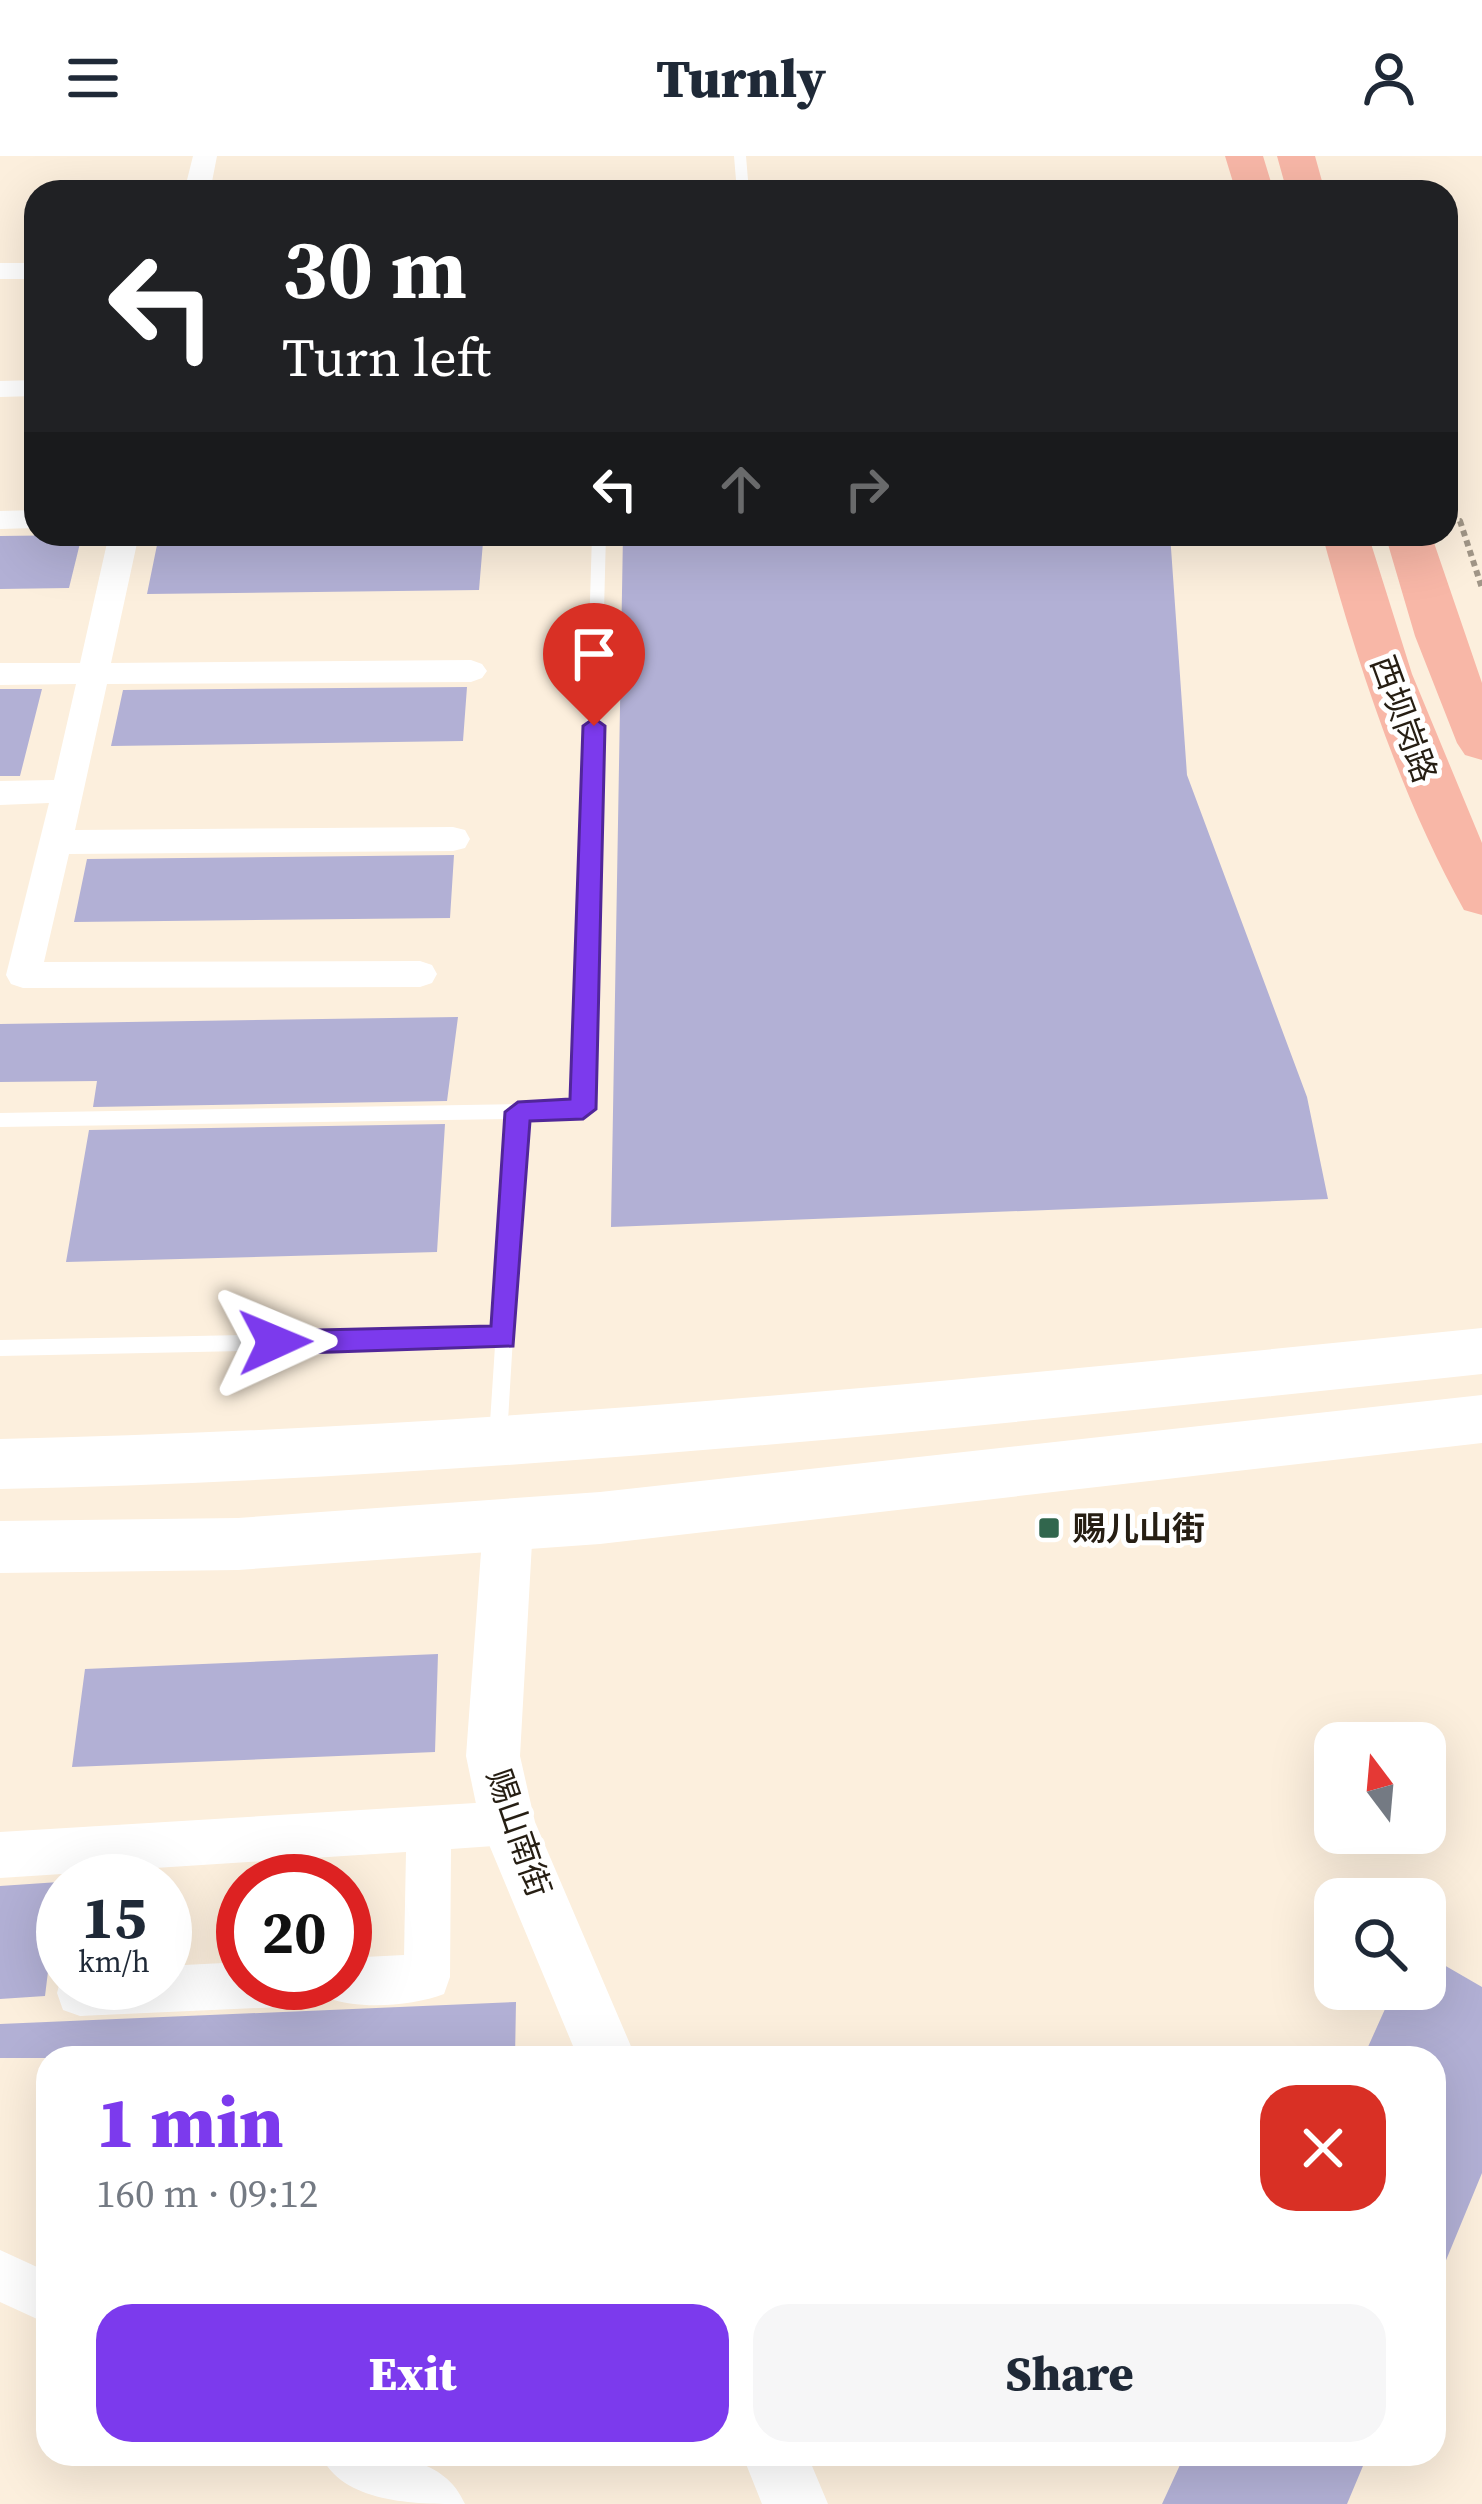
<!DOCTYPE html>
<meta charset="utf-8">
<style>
:root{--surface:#fff;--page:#f6f6f7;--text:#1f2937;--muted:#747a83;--accent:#7c3aed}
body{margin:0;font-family:"Source Serif 4","Noto Sans SC",serif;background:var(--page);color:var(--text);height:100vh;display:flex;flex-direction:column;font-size:45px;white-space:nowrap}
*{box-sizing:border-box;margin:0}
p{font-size:39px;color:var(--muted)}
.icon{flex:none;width:66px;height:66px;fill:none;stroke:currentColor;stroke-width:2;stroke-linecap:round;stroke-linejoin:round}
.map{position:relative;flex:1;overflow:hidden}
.details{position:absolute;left:36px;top:1890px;width:1410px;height:420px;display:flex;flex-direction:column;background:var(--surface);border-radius:36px;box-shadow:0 12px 48px #0002}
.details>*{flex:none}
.banner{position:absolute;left:24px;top:24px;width:1434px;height:366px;border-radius:36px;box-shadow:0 12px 48px #0002;background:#202124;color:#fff;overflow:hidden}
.needle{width:78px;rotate:344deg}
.tools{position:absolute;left:1314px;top:1566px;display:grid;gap:24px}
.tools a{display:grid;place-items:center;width:132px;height:132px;border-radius:24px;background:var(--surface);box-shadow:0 12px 48px #0002;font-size:60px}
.speed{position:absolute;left:36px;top:1698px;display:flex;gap:24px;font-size:60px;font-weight:700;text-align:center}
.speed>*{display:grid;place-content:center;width:156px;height:156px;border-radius:50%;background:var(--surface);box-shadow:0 12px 48px #0002;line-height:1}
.speed small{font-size:30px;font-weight:400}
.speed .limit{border:18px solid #d22;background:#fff;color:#111}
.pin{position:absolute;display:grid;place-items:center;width:102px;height:102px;color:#fff;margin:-123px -51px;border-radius:50% 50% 50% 0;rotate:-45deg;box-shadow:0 0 12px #0007}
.pin .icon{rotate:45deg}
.me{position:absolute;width:132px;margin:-66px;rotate:89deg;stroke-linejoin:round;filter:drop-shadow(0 0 9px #0008)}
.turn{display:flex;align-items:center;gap:42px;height:252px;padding:0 60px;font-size:54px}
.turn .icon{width:156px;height:156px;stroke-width:2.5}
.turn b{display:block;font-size:84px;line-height:102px}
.lanes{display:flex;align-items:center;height:114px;padding:0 60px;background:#0003;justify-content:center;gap:60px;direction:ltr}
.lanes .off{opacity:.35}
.round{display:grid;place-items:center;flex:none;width:126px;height:126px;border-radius:36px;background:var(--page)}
.overview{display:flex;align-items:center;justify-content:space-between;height:204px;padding:0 60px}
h1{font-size:72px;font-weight:800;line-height:90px;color:var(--accent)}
.action{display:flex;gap:24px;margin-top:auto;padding:24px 60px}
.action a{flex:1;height:138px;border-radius:36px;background:var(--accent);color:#fff;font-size:48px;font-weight:800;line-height:138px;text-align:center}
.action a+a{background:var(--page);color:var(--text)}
header{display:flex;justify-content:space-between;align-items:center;height:156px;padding:0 60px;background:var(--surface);font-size:54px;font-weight:800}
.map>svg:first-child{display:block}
</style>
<header><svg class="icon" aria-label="menu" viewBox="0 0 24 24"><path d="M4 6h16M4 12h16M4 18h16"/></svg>Turnly<svg class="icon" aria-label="person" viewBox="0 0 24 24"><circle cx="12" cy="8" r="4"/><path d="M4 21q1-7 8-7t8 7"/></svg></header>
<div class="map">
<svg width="1482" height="2348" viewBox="0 0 1482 2348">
<rect width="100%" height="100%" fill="#fcefdd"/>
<path fill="#b2b0d5" d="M623 378H1170L1187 619 1307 941 1328 1043 611 1071Z
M82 379 69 432 0 433V380Z
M483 386 479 434 147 438 157 389Z
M467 531 463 585 111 590 123 534Z
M0 533H42L20 620H0Z
M454 699 450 762 74 766 87 703Z
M458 861 447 945 93 951 97 925 0 926V868Z
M445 968 437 1096 66 1106 89 974Z
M438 1498 435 1596 72 1611 85 1513Z
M59 1726 45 1840 0 1843V1730Z
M1425 1798 1482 1831V2017L1435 2131 1434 1902H1363L1394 1833H1425Z
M516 1846 515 1902H0V1868Z
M1185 2298H1368L1347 2348H1162Z"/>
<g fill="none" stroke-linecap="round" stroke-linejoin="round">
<path stroke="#a19687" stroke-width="6" stroke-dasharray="6 4.5" stroke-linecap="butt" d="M1449 364 1460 365 1482 432"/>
<path fill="#fff" fill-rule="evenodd" d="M734 0H746L749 36H737Z
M592 378H606L591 953 583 960 526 962 507 1282 505 1288 498 1290 491 1288 489 1282 495 1190 0 1200V1184L496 1174 509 963 0 971V957L575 947Z"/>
<path fill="#fff" fill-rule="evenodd" d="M193 0H217L210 36H184Z
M0 107H36V123H0Z
M36 224V240L0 241V225Z
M36 354V372L0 373V355Z
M109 378H139L111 507 471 504 482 508 487 515 482 522 471 526 107 528 75 674 453 671 465 674 470 683 465 692 453 695 69 698 44 806 420 805 432 809 437 818 432 827 420 831 23 832 11 828 6 819 49 647 0 649V625L54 624 76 528 0 529V507H80Z
M508 1645 524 1651 530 1667 524 1683 508 1689 451 1693 450 1821 444 1838C413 1850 359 1854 328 1842L324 1831 319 1844 302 1850 80 1860 63 1854 57 1837 63 1814V1827H165V1810L243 1806V1827H345V1802L404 1799 406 1696 0 1722V1676Z
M0 2094 48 2116V2168L0 2146Z
M320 2298C370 2298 442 2293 465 2348 414 2348 343 2348 320 2298Z"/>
<path fill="#fff" fill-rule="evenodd" d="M508 1346 526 1353 533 1369 520 1600 535 1666 636 1902H578L480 1667 466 1600 483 1369 490 1353Z
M742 2298H807L828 2348H762Z"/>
<path fill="#fff" fill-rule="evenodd" d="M1482 1172V1218C989 1270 496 1322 0 1333V1283C496 1272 988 1222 1482 1172Z
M1482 1239V1287L600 1388 238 1414 0 1417V1365L238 1362 600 1336Z"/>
<path fill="#f8b7a7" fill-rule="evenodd" d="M1225 0H1263L1274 36H1236Z
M1277 0H1315L1325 36H1287Z
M1322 378H1368L1412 518 1482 687V759L1464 754C1399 637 1357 506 1322 378Z
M1385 378H1431L1482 527V604L1465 599 1457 587 1415 480Z"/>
</g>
<path fill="#7c3aed" stroke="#51269a" stroke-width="3" d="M594 562 605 570 596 953 583 963 530 965 513 1190 275 1198 265 1195 261 1186 265 1178 275 1175 491 1170 505 956 518 946 570 943 583 570Z"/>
<rect fill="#31664d" stroke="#fff" stroke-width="4.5" x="1037" y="1360" width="24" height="24" rx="6"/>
<g text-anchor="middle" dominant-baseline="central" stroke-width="10" stroke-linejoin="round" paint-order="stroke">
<g font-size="33" fill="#261e13" stroke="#fff">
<text transform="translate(1404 563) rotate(70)">西坝岗路</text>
<text transform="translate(519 1677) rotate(71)">赐山南街</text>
</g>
<g font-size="33" font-weight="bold" fill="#261e13" stroke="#fff" text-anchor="start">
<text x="1073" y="1372">赐儿山街</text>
</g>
</g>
</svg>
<div class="tools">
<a><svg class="needle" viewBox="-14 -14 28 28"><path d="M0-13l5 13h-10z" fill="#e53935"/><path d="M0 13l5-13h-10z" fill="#747a83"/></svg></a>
<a><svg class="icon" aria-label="search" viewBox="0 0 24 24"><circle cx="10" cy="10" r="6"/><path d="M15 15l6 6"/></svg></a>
</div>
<div class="speed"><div>15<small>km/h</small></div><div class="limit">20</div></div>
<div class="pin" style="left:594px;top:570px;background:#d93025"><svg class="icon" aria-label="arrive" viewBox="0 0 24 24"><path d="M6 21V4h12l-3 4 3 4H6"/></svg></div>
<svg class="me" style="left:275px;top:1186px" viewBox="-20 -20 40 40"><path d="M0-17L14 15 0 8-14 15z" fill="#7c3aed" stroke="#fff" stroke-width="4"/></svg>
<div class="banner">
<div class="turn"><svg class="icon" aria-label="left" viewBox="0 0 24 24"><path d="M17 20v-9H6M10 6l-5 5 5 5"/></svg><div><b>30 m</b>Turn left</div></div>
<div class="lanes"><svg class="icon" aria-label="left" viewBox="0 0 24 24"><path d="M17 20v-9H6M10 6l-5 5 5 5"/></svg><svg class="icon off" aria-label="ahead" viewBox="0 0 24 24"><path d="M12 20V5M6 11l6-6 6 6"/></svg><svg class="icon off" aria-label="right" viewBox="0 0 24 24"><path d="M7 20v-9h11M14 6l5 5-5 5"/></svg></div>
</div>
<section class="details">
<div class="overview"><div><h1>1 min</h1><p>160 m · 09:12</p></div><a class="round" style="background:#d93025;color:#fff"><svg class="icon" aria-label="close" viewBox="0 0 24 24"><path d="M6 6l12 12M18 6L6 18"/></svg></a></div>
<div class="action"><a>Exit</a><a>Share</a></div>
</section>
</div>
